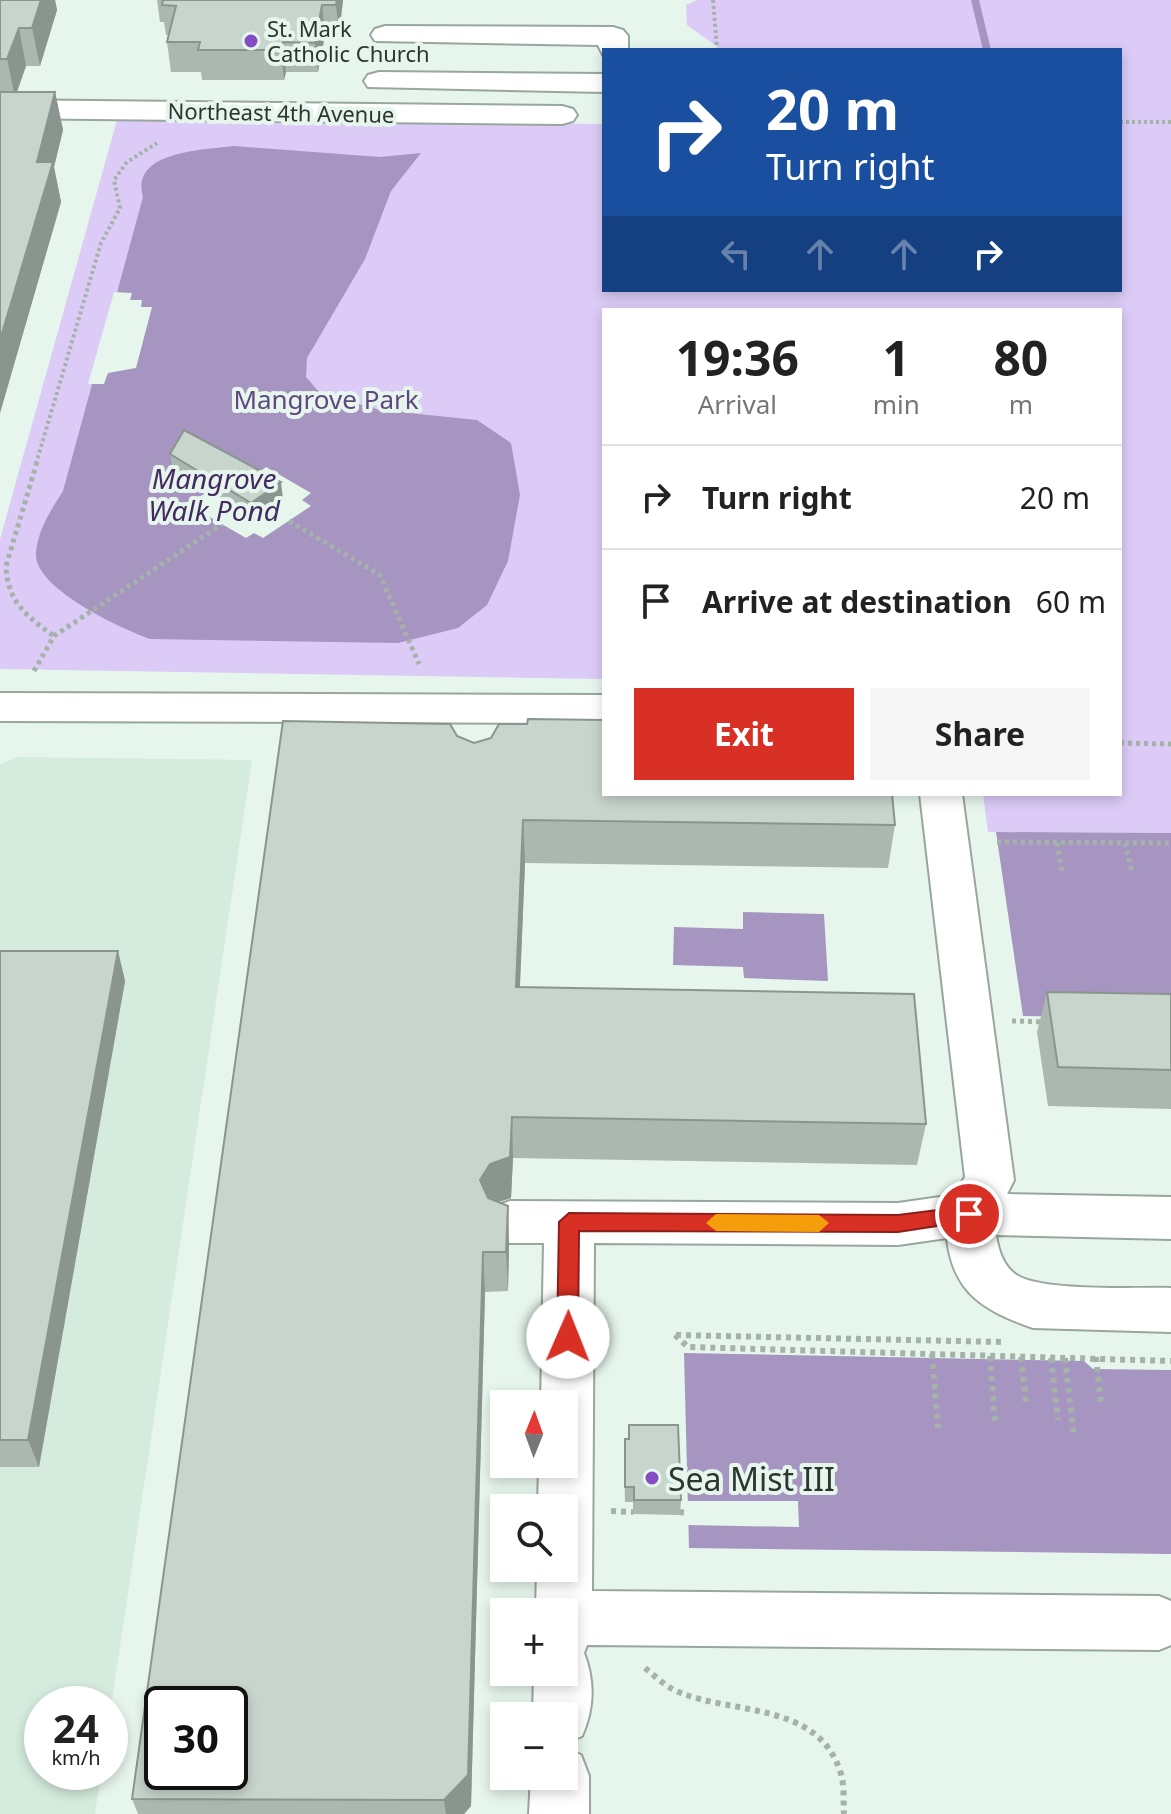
<!DOCTYPE html>
<meta charset="utf-8">
<style>
:root{--surface:#fff;--page:#f6f6f6;--text:#222;--muted:#767676;--line:#e0e0e0;--accent:#d93025}
body{margin:0;font-family:"Noto Sans",sans-serif;background:var(--page);color:var(--text);height:100vh;display:flex;flex-direction:column;font-size:30px;white-space:nowrap}
*{box-sizing:border-box;margin:0}
p{font-size:26px;color:var(--muted)}
.icon{flex:none;width:44px;height:44px;fill:none;stroke:currentColor;stroke-width:2;stroke-linecap:round;stroke-linejoin:round}
.map{position:relative;flex:1;overflow:hidden}
.sheet{position:absolute;left:602px;top:308px;width:520px;height:488px;display:flex;flex-direction:column;background:var(--surface);border-radius:0px;box-shadow:0 4px 12px #0003}
.sheet>*{flex:none}
.banner{position:absolute;left:602px;top:48px;width:520px;height:244px;border-radius:0px;box-shadow:0 4px 12px #0003;background:#1a4fa0;color:#fff;overflow:hidden}
.needle{width:52px;rotate:1deg}
.buttons{position:absolute;left:490px;top:1390px;display:grid;gap:16px}
.buttons a{display:grid;place-items:center;width:88px;height:88px;border-radius:0px;background:var(--surface);box-shadow:0 4px 12px #0003;font-size:40px}
.speed{position:absolute;left:24px;top:1686px;display:flex;gap:16px;font-size:40px;font-weight:700;text-align:center}
.speed>*{display:grid;place-content:center;width:104px;height:104px;border-radius:50%;background:var(--surface);box-shadow:0 4px 12px #0003;line-height:1}
.speed small{font-size:20px;font-weight:400}
.speed .limit{border:4px solid #111;border-radius:12px;background:#fff;color:#111}
.pin{position:absolute;display:grid;place-items:center;width:68px;height:68px;color:#fff;margin:-34px;border:4px solid #fff;border-radius:50%;box-shadow:0 2px 8px #0007}
.me{position:absolute;width:88px;margin:-44px;rotate:1deg;stroke-linejoin:round;filter:drop-shadow(0 0 6px #0008)}
.turn{display:flex;align-items:center;gap:28px;height:168px;padding:0 32px;font-size:36px}
.turn .icon{width:104px;height:104px;stroke-width:2.5}
.turn b{display:block;font-size:56px;line-height:68px}
.lanes{display:flex;align-items:center;height:76px;padding:0 32px;background:#0003;justify-content:center;gap:40px;direction:ltr}
.lanes .off{opacity:.35}
.eta{display:flex;justify-content:space-evenly;align-items:center;height:136px;text-align:center}
.eta b{font-size:48px;font-weight:700;line-height:56px}
.cta{display:flex;gap:16px;margin-top:auto;padding:16px 32px}
.cta a{flex:1;height:92px;border-radius:0px;background:var(--accent);color:#fff;font-size:32px;font-weight:700;line-height:92px;text-align:center}
.cta a+a{background:var(--page);color:var(--text)}
ul{padding:0;list-style:none}
li{display:flex;align-items:center;gap:24px;height:104px;padding:0 32px;border-top:2px solid var(--line)}
li div{flex:1}
li b{display:block;font-size:30px}
li em{font-style:normal}
.map>svg:first-child{display:block}
</style>
<div class="map">
<svg width="1171" height="1814" viewBox="0 0 1171 1814">
<rect width="100%" height="100%" fill="#e6f6ec"/>
<path fill="#d4ebdd" d="M16 757 252 760 110 1714V1704H42V1772H101L95 1814H0V765Z"/>
<path fill="#dbcbf6" d="M697 0H1171V833L988 832 983 794H1120V310H604V679L0 669V539L117 120 604 124V290H1120V50H722L687 25 686 5Z"/>
<path fill="#a694c1" d="M234 146 380 157 421 153 391 191 365 259 307 358 306 377 320 393 380 410 477 420 511 443 520 495 508 561 487 605 458 628 398 643 150 639C122 629 33 588 36 553 38 529 51 510 63 491L143 197C130 151 203 150 234 146Z
M996 832 1171 833V1018L1023 1016Z
M743 912 824 914 828 981 744 978 743 967 673 965 674 927 743 929Z
M684 1353 1084 1361 1093 1369 1171 1370V1554L689 1548Z"/>
<path fill="#e6f6ec" d="M114 292 132 293 130 300H142L141 307H152L136 368 108 373 104 384H88Z
M246 466 258 473 266 467 311 493 302 500 311 506 263 538 254 533 246 538 201 512 210 505 198 498Z
M687 1501H798L799 1527 687 1525Z"/>
<g fill="none" stroke-linecap="round" stroke-linejoin="round">
<path fill="#a694c1" fill-rule="evenodd" d="M971 0H979L991 50H983Z"/>
<g stroke="#98a69d" stroke-width="4">
<path id="minor" d="M385 26 613 27 623 30 628 36V50H604V57L598 45 375 41 371 35 375 29Z
M379 72 604 74V92L368 87 364 81 368 75Z
M0 100 562 106 573 109 577 115 573 121 562 124 0 118Z
M0 693 604 695V723L0 721Z
M920 794H962L1014 1180 1007 1194 1171 1197V1239L996 1235C998 1249 1003 1265 1015 1274 1039 1292 1137 1287 1171 1288V1332L1033 1328C985 1311 953 1294 947 1238L898 1245 594 1243 592 1591 1159 1596 1171 1601V1645L1159 1650 587 1645 584 1653C595 1681 594 1709 582 1736L564 1744V1716H533L534 1672H564V1612H536L537 1568H564V1508H538L539 1464H564V1404H541L544 1243H510L493 1237 485 1222 493 1207 510 1201 898 1203 954 1195 965 1177Z
M564 1748 581 1755 589 1776V1814H529L531 1776H564Z"/>
</g>
<path stroke="#a5b2aa" stroke-width="4" stroke-dasharray="3 3" stroke-linecap="butt" d="M713 0 717 50
M1120 122H1171
M36 464 101 243 120 208 114 180 127 162 157 143"/>
<path stroke="#a5b2aa" stroke-width="5" stroke-dasharray="4 4" stroke-linecap="butt" d="M37 462 6 566C7 601 27 617 54 636
M289 521 380 575 419 664
M34 671 54 636 222 524
M1120 743 1171 744
M997 842 1171 843
M1057 843 1062 872
M1125 843 1132 873
M1012 1021 1046 1022"/>
<path stroke="#a5b2aa" stroke-width="6" stroke-dasharray="5 5" stroke-linecap="butt" d="M675 1335 688 1347 1171 1361
M676 1335 1002 1342
M932 1354 938 1428
M990 1356 995 1422
M1021 1357 1026 1402
M1096 1357 1101 1404
M1051 1358 1058 1420
M1065 1358 1074 1437
M611 1511 633 1512
M679 1512 688 1513
M645 1668C656 1677 667 1688 681 1693 734 1714 818 1703 840 1771 845 1784 843 1800 844 1814"/>
<use href="#minor" fill="#fff" fill-rule="evenodd"/>
</g>
<path fill="#abb7af" d="M0 0H55L57 10 40 66H26L17 92H55L63 130 54 167 61 202 0 413Z
M157 0H343L339 34 325 35 318 72H286L284 80H202L201 72H171L167 42 169 35H166L164 22H160Z
M170 454 283 499 254 520 173 471Z
M457 736 474 743 895 825 888 868 525 863 520 987 926 1124 917 1165 513 1158 511 1198 498 1202 508 1206 509 1246 508 1291 485 1292 471 1806 464 1814H138L132 1799Z
M0 951H118L125 981 39 1467H0Z
M1047 992 1171 994V1109L1048 1106 1037 1032Z
M629 1425 681 1500 680 1515 633 1514V1502H625L624 1454 628 1439Z"/>
<path fill="#8b958f" d="M41 0H55L57 10 40 66 32 28Z
M337 0H343L339 34 336 5Z
M322 5 325 35 318 72 315 43Z
M19 28 26 66 15 97 7 59Z
M283 42 286 72 284 80 281 50Z
M55 92 63 130 54 167 61 202 0 413V340L37 162Z
M281 482 283 499 254 520 251 503Z
M523 820 525 863 518 1029 516 987Z
M118 951 125 981 39 1467 28 1440Z
M512 1117 513 1158 511 1198 492 1204 482 1221 480 1180Z
M508 1206 509 1246 508 1291 506 1252Z
M483 1252 485 1292 471 1806 464 1814H446L444 1800Z"/>
<path fill="#c7d5cc" stroke="#8b958f" stroke-width="2" fill-rule="evenodd" d="M0 0H41L32 28H19L7 59H0Z
M163 0H337L336 5H322L315 43 283 42 281 50H198L200 42H167L176 6 162 5Z
M0 92H55L37 162H53L0 340Z
M184 430 281 482 251 503 170 454Z
M528 719 604 720V794H892L895 825 523 820 516 987 914 994 926 1124 512 1117 510 1157 490 1164 480 1180 488 1198 508 1206 506 1252H483L468 1775 444 1800 132 1799 283 721 450 724 457 736 474 743 491 738 499 724H527ZM162 1704H230V1772H162Z
M0 951H118L28 1440H0Z
M1047 992 1171 994V1070L1058 1067Z
M629 1425H678L681 1500H634V1487H625V1439H629Z"/>
<path fill="#d93025" stroke="#8d1f18" stroke-width="2" d="M969 1206 976 1208 979 1214 976 1220 898 1232 579 1231 578 1337 575 1343 568 1346 560 1343 557 1337 559 1222 569 1213 898 1215Z"/>
<path fill="#f59e0b" d="M716 1214 819 1215 829 1223 819 1232 716 1231 706 1223Z"/>
<g fill="#854dc4" stroke="#e6f6ec" stroke-width="3">
<circle cx="251" cy="41" r="8"/>
<circle cx="652" cy="1478" r="8"/>
</g>
<g text-anchor="middle" dominant-baseline="central" stroke-width="8" stroke-linejoin="round" paint-order="stroke">
<g font-size="22" fill="#2e3430" stroke="#e6f6ec" text-anchor="start">
<text x="267" y="28">St. Mark<tspan x="267" dy="25">Catholic Church</tspan></text>
</g>
<g font-size="22" fill="#2e3430" stroke="#e6f6ec">
<text transform="translate(281 112) rotate(1)">Northeast 4th Avenue</text>
</g>
<g font-size="26" fill="#614782" stroke="#e6f6ec">
<text x="326" y="399">Mangrove Park</text>
</g>
<g font-size="28" font-style="italic" fill="#442a62" stroke="#e6f6ec">
<text x="214" y="478">Mangrove<tspan x="214" dy="32">Walk Pond</tspan></text>
</g>
<g font-size="32" fill="#2e3430" stroke="#e6f6ec" text-anchor="start">
<text x="668" y="1478">Sea Mist III</text>
</g>
</g>
</svg>
<div class="buttons">
<a><svg class="needle" viewBox="-14 -14 28 28"><path d="M0-13l5 13h-10z" fill="#e53935"/><path d="M0 13l5-13h-10z" fill="#767676"/></svg></a>
<a><svg class="icon" aria-label="search" viewBox="0 0 24 24"><circle cx="10" cy="10" r="6"/><path d="M15 15l6 6"/></svg></a>
<a>+</a>
<a>−</a>
</div>
<div class="speed"><div>24<small>km/h</small></div><div class="limit">30</div></div>
<div class="pin" style="left:969px;top:1214px;background:#d93025"><svg class="icon" aria-label="arrive" viewBox="0 0 24 24"><path d="M6 21V4h12l-3 4 3 4H6"/></svg></div>
<svg class="me" style="left:568px;top:1337px" viewBox="-20 -20 40 40"><circle r="19" fill="#fff"/><path d="M0-13L10 11 0 6-10 11z" fill="#d93025"/></svg>
<div class="banner">
<div class="turn"><svg class="icon" aria-label="right" viewBox="0 0 24 24"><path d="M7 20v-9h11M14 6l5 5-5 5"/></svg><div><b>20 m</b>Turn right</div></div>
<div class="lanes"><svg class="icon off" aria-label="left" viewBox="0 0 24 24"><path d="M17 20v-9H6M10 6l-5 5 5 5"/></svg><svg class="icon off" aria-label="ahead" viewBox="0 0 24 24"><path d="M12 20V5M6 11l6-6 6 6"/></svg><svg class="icon off" aria-label="ahead" viewBox="0 0 24 24"><path d="M12 20V5M6 11l6-6 6 6"/></svg><svg class="icon" aria-label="right" viewBox="0 0 24 24"><path d="M7 20v-9h11M14 6l5 5-5 5"/></svg></div>
</div>
<section class="sheet">
<div class="eta">
<div><b>19:36</b><p>Arrival</p></div>
<div><b>1</b><p>min</p></div>
<div><b>80</b><p>m</p></div>
</div>
<ul>
<li><svg class="icon" aria-label="right" viewBox="0 0 24 24"><path d="M7 20v-9h11M14 6l5 5-5 5"/></svg><div><b>Turn right</b></div><em>20 m</em></li>
<li><svg class="icon" aria-label="arrive" viewBox="0 0 24 24"><path d="M6 21V4h12l-3 4 3 4H6"/></svg><div><b>Arrive at destination</b></div><em>60 m</em></li>
</ul>
<div class="cta"><a>Exit</a><a>Share</a></div>
</section>
</div>
